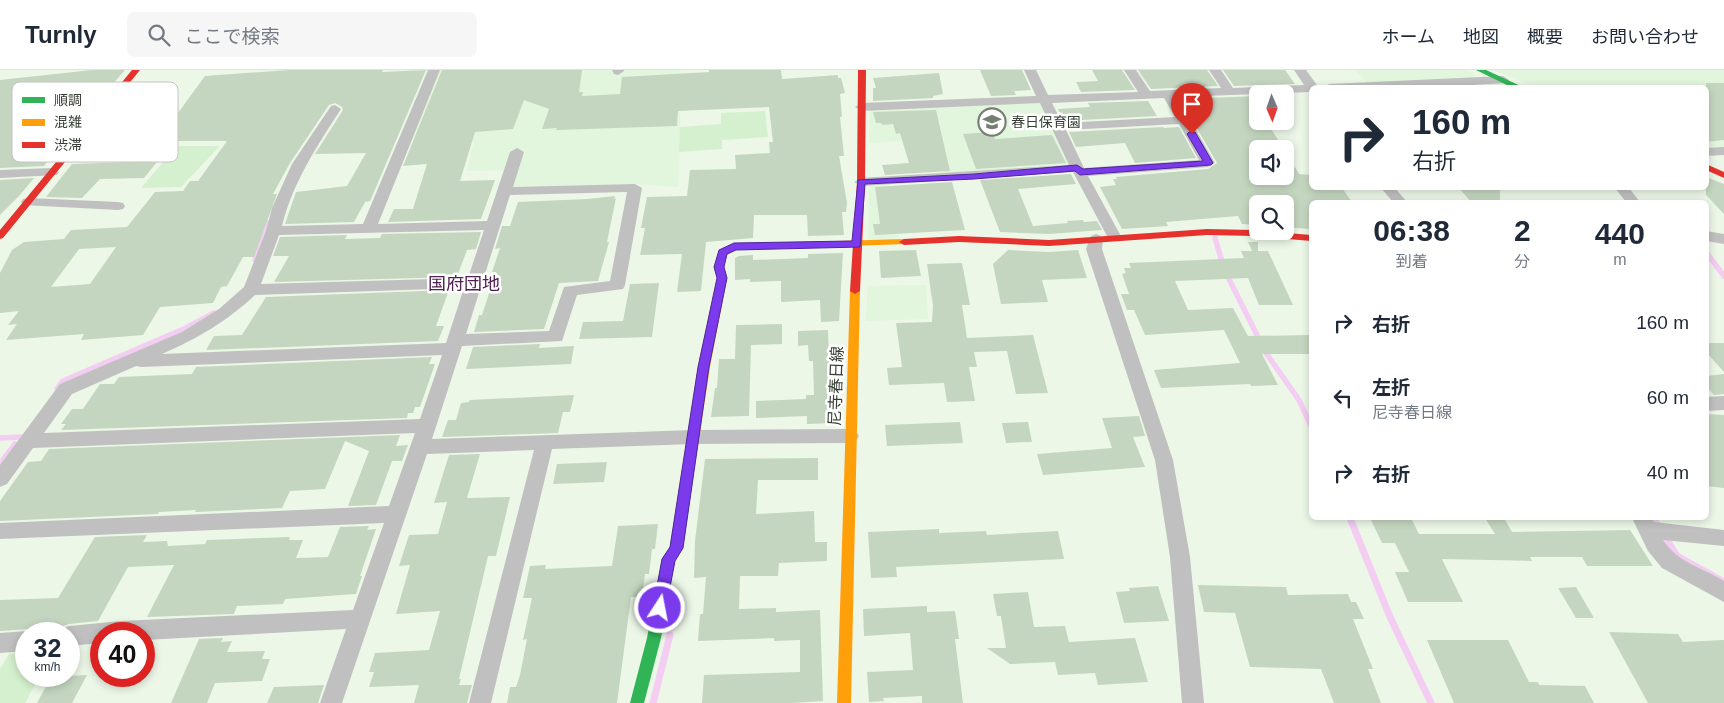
<!DOCTYPE html>
<html lang="ja">
<meta charset="utf-8">
<style>
:root{--surface:#fff;--page:#f6f6f7;--text:#1f2937;--muted:#747a83;--line:#e0e1e3}
body{margin:0;font-family:Arial,"Noto Sans JP",sans-serif;background:var(--page);color:var(--text);height:100vh;display:flex;flex-direction:column;font-size:19px;white-space:nowrap}
*{box-sizing:border-box;margin:0}
p{font-size:16px;color:var(--muted)}
.icon{flex:none;width:28px;height:28px;fill:none;stroke:currentColor;stroke-width:2;stroke-linecap:round;stroke-linejoin:round}
.map{position:relative;flex:1;overflow:hidden}
.sheet{position:absolute;left:1309px;top:130px;width:400px;height:320px;display:flex;flex-direction:column;background:var(--surface);border-radius:8px;box-shadow:0 2px 8px #0003}
.sheet>*{flex:none}
.hud{position:absolute;left:1309px;top:15px;width:400px;height:105px;border-radius:8px;box-shadow:0 2px 8px #0003;background:#fff;color:var(--text);overflow:hidden}
.needle{width:32px;rotate:178deg}
.fabs{position:absolute;left:1249px;top:15px;display:grid;gap:10px}
.fabs a{display:grid;place-items:center;width:45px;height:45px;border-radius:8px;background:var(--surface);box-shadow:0 2px 8px #0003;font-size:25px}
.speed{position:absolute;left:15px;top:552px;display:flex;gap:10px;font-size:25px;font-weight:700;text-align:center}
.speed>*{display:grid;place-content:center;width:65px;height:65px;border-radius:50%;background:var(--surface);box-shadow:0 2px 8px #0003;line-height:1}
.speed small{font-size:12px;font-weight:400}
.speed .limit{border:8px solid #d22;background:#fff;color:#111}
.pin{position:absolute;display:grid;place-items:center;width:42px;height:42px;color:#fff;margin:-51px -21px;border-radius:50% 50% 50% 0;rotate:-45deg;box-shadow:0 0 5px #0007}
.pin .icon{rotate:45deg}
.me{position:absolute;width:55px;margin:-28px;rotate:11deg;stroke-linejoin:round;filter:drop-shadow(0 0 4px #0008)}
.turn{display:flex;align-items:center;gap:18px;height:105px;padding:0 20px;font-size:22px}
.turn .icon{width:65px;height:65px;stroke-width:2.5}
.turn b{display:block;font-size:35px;line-height:42px}
.eta{display:flex;justify-content:space-evenly;align-items:center;height:85px;text-align:center}
.eta b{font-size:30px;font-weight:800;line-height:35px}
ul{padding:0;list-style:none}
li{display:flex;align-items:center;gap:15px;height:75px;padding:0 20px}
li div{flex:1}
li b{display:block;font-size:19px}
li em{font-style:normal}
header{display:flex;align-items:center;gap:30px;box-sizing:border-box;height:70px;padding:0 25px;background:var(--surface);border-bottom:1px solid var(--line)}
header strong{font-size:24px}
nav{display:flex;gap:28px;margin-inline-start:auto;font-size:18px}
.search{width:350px;height:45px;background:var(--page);display:flex;align-items:center;gap:12px;box-sizing:border-box;padding:0 18px;border-radius:8px;color:var(--muted);font-size:19px}
.map>svg:first-child{display:block}
</style>
<header>
<strong>Turnly</strong>
<div class="search"><svg class="icon" aria-label="search" viewBox="0 0 24 24"><circle cx="10" cy="10" r="6"/><path d="M15 15l6 6"/></svg>ここで検索</div>
<nav><a>ホーム</a><a>地図</a><a>概要</a><a>お問い合わせ</a></nav>
</header>
<div class="map">
<svg width="1724" height="633" viewBox="0 0 1724 633">
<rect width="100%" height="100%" fill="#ecf7e8"/>
<path fill="#e2f5dd" d="M438 0H681L679 117 633 114 503 117 508 100 467 101 474 71 413 73 412 63Z
M1354 0H1467L1474 3 1473 9 1367 12Z
M1493 0H1724V78H1706V18L1535 17Z
M1034 31 1041 34 1073 97 947 104 937 69 869 73 870 39Z
M869 113H888L899 168 868 171Z
M926 215 928 249 866 251 868 216Z"/>
<path fill="#d5f0ce" d="M765 41 768 67 722 70V79L679 82 680 57 721 54V43Z
M177 76H220L181 117 141 118Z
M26 583V606H40L25 633H0V599L9 584Z"/>
<g fill="none" stroke-linecap="round" stroke-linejoin="round">
<path stroke="#f4cdf2" stroke-width="4.5" d="M263 168 269 152"/>
<path stroke="#f4cdf2" stroke-width="5.5" d="M1215 168 1223 195
M1706 182 1724 206
M255 190 264 167
M1226 203 1266 283 1299 330 1311 356
M57 319 63 311 186 258 214 243
M0 368 21 367
M14 376 15 374"/>
<path stroke="#f4cdf2" stroke-width="7" d="M0 395 15 375
M1350 448 1390 547 1431 633
M1653 448 1659 457
M1664 465 1677 486 1724 512
M653 633 670 565"/>
</g>
<path fill="#c4d6c0" fill-rule="evenodd" d="M92 0H125L72 61 44 96 0 98V10Z
M289 0H383L382 2 426 0 371 129 370 131 365 132 354 152 285 154 296 122 347 116 366 83 315 84 343 40 342 37 335 33 329 35 290 93 273 124H277L254 187H243L227 216 221 217 213 233 160 237 143 265 81 270 84 264 6 270 17 254 8 255 19 241 0 243V203L12 180 24 172 64 169 71 160 127 157 155 122 183 121 190 111H198L227 71H174L144 108 100 109 82 128 46 127 72 94 130 92 173 43H178L205 6ZM116 177 90 214 51 217 79 179Z
M442 0H582L579 22H583L582 26 620 24 622 7 709 2V0H781L782 9 838 5V8H841L845 23 840 24 842 47H840L844 86H839L847 133 846 142H842L844 165 808 166 807 145H754L753 168 706 172 701 221 677 222 682 184 640 185 645 158H641L647 127 687 126 690 100 736 99 735 85 770 83 769 72H773L769 37 678 41 677 56 556 60 557 58 542 59 549 39 524 30 513 59 475 62 460 111 495 110 481 149 388 152 394 139H413L427 94 403 96Z
M980 0H1022L1031 20 1014 21 1016 25 991 26Z
M1092 0H1122L1135 20 1081 22 1076 12 1098 11Z
M1138 0H1207L1218 16 1151 19Z
M1223 0H1285L1295 14 1234 16Z
M939 3 943 24 933 26V28L873 31V18H876L873 8Z
M1706 13H1724V70L1706 72Z
M1258 26V51H1266L1284 79H1258V106H1285V81L1299 104 1311 105V118H1342L1352 132H1311V159L1294 158 1285 142V134H1258V155L1242 154 1238 146 1166 152 1168 156 1122 159 1100 117 1116 115 1113 109H1117L1116 107 1208 99 1217 93 1180 29Z
M1148 31 1157 46 1063 51 1058 39 1090 37 1088 33Z
M936 40 950 101 885 105 882 95 909 93 900 63 896 64 893 54 882 55 881 53H876L873 42Z
M1163 57 1164 58 1179 57 1196 88 1135 93 1125 73 1076 77 1069 62Z
M992 62 995 69 1052 65 1066 93 976 99 963 64Z
M1071 104 1076 114 1018 119 1033 156 1068 153 1067 151 1083 150 1084 152 1097 151 1102 160 1049 164 1000 162 980 110Z
M1706 107 1724 114V144L1706 125Z
M34 108 19 126 0 145V110Z
M952 112 965 160 875 165 873 154H880L875 117Z
M1459 118H1500V132H1471Z
M615 126 614 129 616 128 607 172H609L598 211 559 213 544 259 474 262 479 245H482L496 202H492L500 178 495 179 502 156H510L518 132 587 129Z
M481 162 476 179 467 180 458 204H455L454 207 274 212 289 186H273L280 167 347 165 345 169 380 168 382 164Z
M1248 172H1258V181H1268L1293 235H1259L1248 208 1175 211 1188 240 1233 238 1248 266 1311 265V284H1262L1278 315 1251 316 1250 314 1161 318 1154 300 1240 293 1224 260 1145 265 1134 240H1127L1121 224H1129L1122 204 1126 203 1124 198H1131L1129 193 1244 188 1241 181H1252Z
M916 180 921 206 881 208 879 181Z
M1008 180 1049 182 1078 180 1087 208 1042 210 1048 232 1001 234 993 194Z
M843 183 839 251 821 252 820 230 781 232V211L750 212V209L735 210V188L739 186 753 185V190L808 188V184Z
M962 193 970 235H962L967 268 1033 265 1048 323 1016 324 1007 281 974 282 977 297H969L975 331 947 332 944 313 889 315 887 298 902 297 896 253 932 252 933 236 927 194Z
M659 213 652 267 579 269 583 252 623 251 630 214Z
M449 220 436 256H444L438 271 206 280 214 266 242 265 266 227Z
M782 254V274L751 275 749 346 711 347 715 318H717L719 289H735L736 255Z
M828 260 829 287 836 286 837 305H832L834 353 807 354V346L756 348V331L806 329V325H814L813 291H809L808 275 798 276V261Z
M1706 273H1724V302L1706 282Z
M540 274 539 278 574 276 571 294 466 299 473 277Z
M432 287 429 294H435L420 337H415L413 343H408L407 348 61 360 66 354H61L72 339H83L100 314H114L119 307 192 304 196 297Z
M1724 304V324L1714 325 1706 316V306Z
M574 325 570 342H563L558 363 442 367 448 350H456L461 333 469 332 470 330Z
M1706 344 1724 345V418L1706 416Z
M1139 346 1145 366 1133 367 1145 397 1043 405 1037 384 1112 378 1102 348Z
M960 352 963 373 887 376 885 355Z
M1028 352 1032 372 1006 373 1002 353Z
M400 365 396 376 408 375 402 391H392L376 435 348 436 369 381 345 371 325 419 290 421 282 438 195 442 196 440 159 442 158 444 0 451V431L28 392 41 391 49 379Z
M480 384 467 428 510 427 496 486H488L459 609H461L459 615H472L467 633H414L419 615 369 617 374 602H369L375 583 429 580 440 541 396 544 410 495 399 496 409 465 438 464 447 432 434 433 449 385Z
M818 388V410H758L756 444 814 441 815 472H827V491L779 493 778 506H740L739 539 776 538V542L820 540 823 631 792 633H702L704 605 800 602V570L774 571V568L698 571 700 544H703L706 507 694 508 695 471 705 389Z
M607 392 604 412 553 414 557 394Z
M1370 448H1411L1419 464H1495L1485 448H1504L1512 462 1630 460 1653 496H1587L1582 487H1530L1532 491 1442 489 1463 532H1408L1395 502H1409L1395 473H1382Z
M658 454 655 479H652L649 504H645L642 527H631L617 633H507L510 617H516L520 605 527 569 523 570 532 528H523L530 496 546 495 545 499 612 496 618 456Z
M369 456 367 460 376 459 360 506H362L356 524 285 529 283 534 237 536 234 544 147 547 174 495 128 497 98 551 69 554 60 557 0 561V530L58 528 95 467 147 465 143 472 167 471 168 476 205 474 207 470 290 467 289 470H303L296 488 328 487 340 457Z
M939 459V463L986 461 987 465 1058 461 1064 489 896 497 897 507 871 508 868 462Z
M1198 515 1286 517 1288 525 1348 524 1351 532H1356L1364 549H1353L1373 599H1368L1381 633H1334L1321 599 1250 597 1235 543 1204 542Z
M1158 516 1169 551 1124 553 1116 522 1130 521 1129 518Z
M1576 517 1594 548H1576L1558 518Z
M1028 522 1034 557 1065 556 1069 572 1135 568 1148 612 1098 615 1095 603 1058 605 1055 592 1010 594 987 578H1006L1001 546H997L993 524Z
M927 536V542L955 541 959 569H955L963 633H922V626L883 628 884 631 869 632 867 602 913 600 910 563 864 566 863 539Z
M1609 562 1678 564 1683 572 1724 570V633H1648Z
M223 568 221 572 232 571 227 582 265 581 262 589H270L262 611 215 613 207 633H171L199 569Z
M1427 570H1508L1529 612H1538L1539 615 1585 616 1594 633H1454Z
M87 605 72 633H37L51 607Z
M324 615 318 633H267L274 617Z"/>
<g fill="none" stroke-linecap="round" stroke-linejoin="round">
<path fill="#c1c0c0" fill-rule="evenodd" d="M428 0H440L378 154 487 151 510 82 517 78 524 82 513 117 635 114 642 118 625 215 623 219 577 225 562 271 462 276 432 369 693 360 850 359 856 361 859 366 856 371 850 373 693 374 552 379 491 633H469L534 380 427 384 342 633H320L346 559 144 570V564H101V573L69 576V564H59L61 559 69 556 121 551 353 540 384 453 0 469V453L389 436 415 363 33 378 7 414 0 417V395L60 314 182 262 219 239 244 217 266 161 272 138 292 94 331 36 335 35 341 39C317 76 293 112 282 156L363 154ZM627 122 610 211 564 217 549 261 466 264 510 125ZM484 160 468 208 261 214 279 165ZM464 218 446 273 162 284C198 268 226 252 255 225ZM442 285 420 349 44 363 72 324 136 296 141 297Z
M612 0H624V1L618 5 614 4Z
M1024 0H1036L1048 25 1138 22 1124 0H1136L1150 21 1221 18 1209 0H1221L1233 18 1304 15 1294 0H1306L1319 18H1311V22L1177 27 1215 93 1208 97 1088 106 1122 168 1120 171H1110L1108 168 1073 102 861 116 854 112 861 108 1069 95 1040 33 861 41 855 37 861 33 1036 26ZM1164 28 1175 47 1062 53 1052 33ZM1179 54 1199 90 1084 98 1066 60Z
M1503 6 1509 10 1507 13 1420 18H1323L1329 14Z
M1724 77V85L1706 86V78Z
M52 98 59 102 57 105 0 108V100Z
M1381 118H1395L1407 132H1393Z
M1615 118H1629L1640 132H1626Z
M28 128 118 132 123 133 125 136 123 139 118 140 23 135 21 132 23 129Z
M1706 161 1724 164V174L1706 171Z
M1096 164 1101 166 1103 169 1102 179 1173 390 1190 487 1204 633H1182L1170 487 1155 390 1086 179 1091 166Z
M1724 326V340L1706 341V327Z
M1632 448H1652L1654 452 1724 460V476L1663 470C1678 493 1702 497 1724 511V532L1662 498 1648 481Z
M26 561 33 564H26V581L0 583V563Z"/>
<path fill="#30b455" fill-rule="evenodd" d="M1476 0H1486L1525 18H1513Z
M687 404 691 406 693 409 683 478 675 490 661 568 644 633H630L647 568 662 489 670 477 681 409 683 406Z"/>
<path fill="#ff9f0a" fill-rule="evenodd" d="M904 169 909 172 907 174 736 180 727 185 724 197 727 208 710 297 693 409 691 412 687 414 683 412 681 409 698 297 717 208 714 197 720 181 734 174Z
M855 218 860 221 851 633H837L850 221Z"/>
<path fill="#e5322d" fill-rule="evenodd" d="M132 0H140L3 168 0 169V160Z
M858 0H866L865 112 860 221 855 224 850 221 857 112Z
M1706 94 1724 102V108L1706 100Z
M1207 159 1253 160 1311 165V171L1253 166 1207 165 1049 176 959 172 904 175 899 172 904 169 959 166 1049 170Z"/>
</g>
<path fill="#7c3aed" stroke="#51269a" d="M1189 62H1195L1213 93 1211 95 1080 105 1075 101 974 109 865 114 860 177 736 180 727 184 724 197 727 208 709 297 683 478 675 491 666 538 664 542 660 544 655 542 653 538 662 489 670 477 698 297 717 208 714 197 719 180 734 173 852 171 858 110 974 104 1077 95 1083 99 1203 91 1187 64Z"/>
<defs>
<g id="school-ring" transform="scale(1.4375)"><circle r="9.5" fill="#fff" stroke="#767f73" stroke-width="1.5"/><path d="M0-5L7-2L0 1L-7-2ZM-4 1L0 2.5L4 1V4Q0 6-4 4Z" fill="#767f73"/></g>
</defs>
<g fill-rule="evenodd">
<use href="#school-ring" x="992" y="52"/>
</g>
<g text-anchor="middle" dominant-baseline="central" stroke-width="5" stroke-linejoin="round" paint-order="stroke">
<g font-size="14" fill="#363f34" stroke="#fff" text-anchor="start">
<text x="1011" y="52">春日保育園</text>
</g>
<g font-size="16" fill="#363f34" stroke="#fff">
<text transform="translate(836 316) rotate(-88)">尼寺春日線</text>
</g>
<g font-size="18" fill="#502050" stroke="#fff">
<text x="464" y="214">国府団地</text>
</g>
</g>
<rect x="12" y="12" width="166" height="80" rx="8" fill="#fff" stroke="#c3c5c2" stroke-width="1"/>
<rect x="22" y="27" width="23" height="6" fill="#30b455"/>
<rect x="22" y="49" width="23" height="7" fill="#ff9f0a"/>
<rect x="22" y="72" width="23" height="6" fill="#e5322d"/>
<g font-size="14" fill="#363f34">
<text x="54" y="35">順調</text>
<text x="54" y="57">混雑</text>
<text x="54" y="80">渋滞</text>
</g>
</svg>
<div class="fabs">
<a><svg class="needle" viewBox="-14 -14 28 28"><path d="M0-13l5 13h-10z" fill="#e53935"/><path d="M0 13l5-13h-10z" fill="#747a83"/></svg></a>
<a><svg class="icon" aria-label="sound" viewBox="0 0 24 24"><path d="M4 9h4l5-4v14l-5-4H4zM17 9q2 3 0 6"/></svg></a>
<a><svg class="icon" aria-label="search" viewBox="0 0 24 24"><circle cx="10" cy="10" r="6"/><path d="M15 15l6 6"/></svg></a>
</div>
<div class="speed"><div>32<small>km/h</small></div><div class="limit">40</div></div>
<div class="pin" style="left:1192px;top:64px;background:#d93025"><svg class="icon" aria-label="arrive" viewBox="0 0 24 24"><path d="M6 21V4h12l-3 4 3 4H6"/></svg></div>
<svg class="me" style="left:660px;top:538px" viewBox="-20 -20 40 40"><circle r="17" fill="#7c3aed" stroke="#fff" stroke-width="3"/><path d="M0-11L8 9 0 5-8 9z" fill="#fff"/></svg>
<div class="hud">
<div class="turn"><svg class="icon" aria-label="right" viewBox="0 0 24 24"><path d="M7 20v-9h11M14 6l5 5-5 5"/></svg><div><b>160 m</b>右折</div></div>
</div>
<section class="sheet">
<div class="eta">
<div><b>06:38</b><p>到着</p></div>
<div><b>2</b><p>分</p></div>
<div><b>440</b><p>m</p></div>
</div>
<ul>
<li><svg class="icon" aria-label="right" viewBox="0 0 24 24"><path d="M7 20v-9h11M14 6l5 5-5 5"/></svg><div><b>右折</b></div><em>160 m</em></li>
<li><svg class="icon" aria-label="left" viewBox="0 0 24 24"><path d="M17 20v-9H6M10 6l-5 5 5 5"/></svg><div><b>左折</b><p>尼寺春日線</p></div><em>60 m</em></li>
<li><svg class="icon" aria-label="right" viewBox="0 0 24 24"><path d="M7 20v-9h11M14 6l5 5-5 5"/></svg><div><b>右折</b></div><em>40 m</em></li>
</ul>
</section>
</div>
